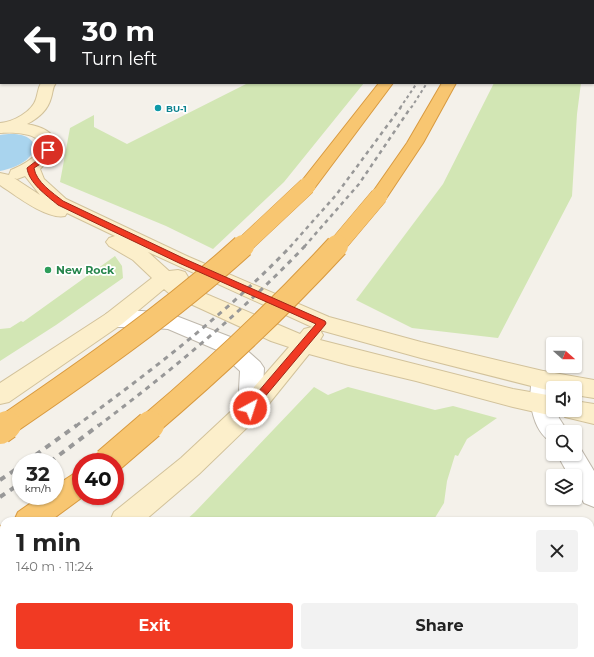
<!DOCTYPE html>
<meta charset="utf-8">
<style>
:root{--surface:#fff;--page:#f2f2f2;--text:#222;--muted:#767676;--accent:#f13a23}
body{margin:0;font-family:Montserrat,sans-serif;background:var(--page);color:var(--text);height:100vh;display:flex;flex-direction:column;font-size:15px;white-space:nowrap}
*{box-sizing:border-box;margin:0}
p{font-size:13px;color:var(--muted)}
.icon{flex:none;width:22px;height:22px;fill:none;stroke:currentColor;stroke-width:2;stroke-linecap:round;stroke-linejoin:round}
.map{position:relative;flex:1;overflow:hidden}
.sheet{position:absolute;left:0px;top:517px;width:594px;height:140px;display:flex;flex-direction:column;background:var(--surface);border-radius:12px 12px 0 0;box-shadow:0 1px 3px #0004}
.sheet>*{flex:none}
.banner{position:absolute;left:0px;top:0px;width:594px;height:84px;box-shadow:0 1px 3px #0004;background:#202124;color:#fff;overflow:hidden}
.needle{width:26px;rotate:111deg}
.fabs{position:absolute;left:546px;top:337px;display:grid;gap:8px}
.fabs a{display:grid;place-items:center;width:36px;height:36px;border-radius:4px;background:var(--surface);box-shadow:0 1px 3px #0004;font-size:20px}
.speed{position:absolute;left:12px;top:453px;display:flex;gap:8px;font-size:20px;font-weight:700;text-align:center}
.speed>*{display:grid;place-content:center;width:52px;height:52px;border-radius:50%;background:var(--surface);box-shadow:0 1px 3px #0004;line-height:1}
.speed small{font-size:10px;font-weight:400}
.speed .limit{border:6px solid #d22;background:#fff;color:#111}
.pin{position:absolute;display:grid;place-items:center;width:34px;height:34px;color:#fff;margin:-17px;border:2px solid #fff;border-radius:50%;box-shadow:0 1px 4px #0007}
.me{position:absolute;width:44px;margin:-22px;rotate:40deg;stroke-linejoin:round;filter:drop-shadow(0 0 3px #0008)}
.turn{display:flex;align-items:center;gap:14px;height:84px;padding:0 16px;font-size:18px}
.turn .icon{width:52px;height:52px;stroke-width:2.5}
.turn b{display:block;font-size:28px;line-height:34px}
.round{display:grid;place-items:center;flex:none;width:42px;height:42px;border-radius:4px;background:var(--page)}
.summary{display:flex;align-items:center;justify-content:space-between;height:68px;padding:0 16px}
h1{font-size:24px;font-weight:700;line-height:30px}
.action{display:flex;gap:8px;margin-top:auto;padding:8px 16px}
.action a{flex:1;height:46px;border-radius:4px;background:var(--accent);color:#fff;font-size:16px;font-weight:700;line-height:46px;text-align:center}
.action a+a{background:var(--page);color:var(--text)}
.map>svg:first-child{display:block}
</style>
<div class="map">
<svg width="594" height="657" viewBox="0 0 594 657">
<rect width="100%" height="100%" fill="#f4f1ea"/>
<path fill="#d2e6b4" d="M248 83H364L284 182 213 249 166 226 60 182 70 128 94 115V127L127 144Z
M494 83H581L577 114 572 196 498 338 412 328 356 300 443 184Z
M115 256 122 266 123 278 56 325 0 361V329L10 328 21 321 23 322Z
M314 387 328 395 348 387 435 410 453 406 497 418 467 439 458 456 455 455 447 481 444 503 433 521H185L195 512Z
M26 653H371L368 657H22Z"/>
<path fill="#a9d4ee" d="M0 135C46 128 44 163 0 171Z"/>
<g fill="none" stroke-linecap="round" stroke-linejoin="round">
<g stroke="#bfb8ac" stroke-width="2">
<path id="lane" d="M1 0H11L1 2Z"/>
</g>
<g stroke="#bfb8ac" stroke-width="2">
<path id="street" d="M114 311H142L171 314 233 338 260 362 264 368 262 409 259 416 250 419 241 416 238 409 240 371 217 350 168 329 142 327H114L106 324 103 319 106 314Z
M543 371 551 374 555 380V388H553V410H557L559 418 568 432H553V442C532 435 525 391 535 374Z
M575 445 579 446 594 471V507L584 503 575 487V476H569L557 454H575Z"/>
</g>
<g stroke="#d2c29b" stroke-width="2">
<path id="secondary" d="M41 83H56C52 88 53 92 51 98 48 110 37 119 27 124 60 130 63 147 40 169L44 179 66 199 189 257 329 317 421 342 543 371 594 380V398L575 395V388H553V391L543 389 421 358 320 330 323 335 320 340 513 389 553 396V410H575V401L594 404V424L565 417 562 411 553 416 513 407 416 381 349 365 309 354 259 416 199 474 144 521H110L114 512 181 458 241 402 289 347 271 341 171 295 164 289 122 324 9 402 0 404V383L106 314 152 278 133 260 109 246 106 242 109 238 115 236 67 213 65 216C47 220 15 195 0 185V173L9 175 11 170C20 166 31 161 37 153 52 132 10 132 0 133V123C13 122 32 112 36 99 38 93 38 88 41 83ZM25 176 40 195 14 178 17 179ZM148 252 312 327 304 329 300 334 185 285 182 282H185L188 277 185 272 178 270 169 271Z
M4 599V630L0 631V600Z"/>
</g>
<g stroke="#d89a40" stroke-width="2">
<path id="highway" d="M441 0H453V1H441Z
M379 83H393L313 190 307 191 301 190 298 186 301 182Z
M442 83H456L423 143 385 200 379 201 373 200 370 196 407 143Z
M81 471V496H84L50 521H14L18 512 41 496H55V486L72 475Z
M4 525V553L0 554V526Z"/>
</g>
<use href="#lane" fill="#fff" fill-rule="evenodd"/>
<use href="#street" fill="#fff" fill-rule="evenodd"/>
<use href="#secondary" fill="#fcefcb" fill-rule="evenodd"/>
<use href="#highway" fill="#f8c671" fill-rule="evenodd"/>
<path stroke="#989898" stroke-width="2" stroke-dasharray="3 3" stroke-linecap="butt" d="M400 108 417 83
M411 108 427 83"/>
<path stroke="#989898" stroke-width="2.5" stroke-dasharray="4 4" stroke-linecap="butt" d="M290 247 336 195 401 107
M304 247 359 184 411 107"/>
<path stroke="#989898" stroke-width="3" stroke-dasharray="5 5" stroke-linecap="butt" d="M76 426C151 371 226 314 291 246
M98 426C171 371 241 313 305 246"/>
<path stroke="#989898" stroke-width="4" stroke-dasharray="6 6" stroke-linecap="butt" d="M26 462 77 425
M50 462 99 425
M0 480 21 466
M0 497 21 483"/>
<g stroke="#d89a40" stroke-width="18" stroke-linecap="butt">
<path id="highway-bridge-far2" d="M242 247 307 186
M336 247 379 196"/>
</g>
<g stroke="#d89a40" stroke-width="24" stroke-linecap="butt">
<path id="highway-bridge-far1" d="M5 426C87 370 169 313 243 246
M148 426C214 370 278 310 337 246"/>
</g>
<g stroke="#d89a40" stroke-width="30" stroke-linecap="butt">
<path id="highway-bridge" d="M0 430 7 425
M107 462 150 425"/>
</g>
<use href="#highway-bridge-far2" stroke="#f8c671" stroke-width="17"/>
<use href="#highway-bridge-far1" stroke="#f8c671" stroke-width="22"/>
<use href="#highway-bridge" stroke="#f8c671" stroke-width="28"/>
</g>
<path fill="#f13a23" stroke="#9d2617" d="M46 149 51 150 45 161 34 168C36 182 53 193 63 201L185 259 325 321 326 323 325 325 253 411H246L245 408 246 406 316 324 179 263 58 205C46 195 29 183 27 168L40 158Z"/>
<circle fill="#0f9aa8" stroke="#fff" stroke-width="1.5" cx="158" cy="108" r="4"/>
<circle fill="#2e9e5b" stroke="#fff" stroke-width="1.5" cx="48" cy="270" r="4"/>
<g text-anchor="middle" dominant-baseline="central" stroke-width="3.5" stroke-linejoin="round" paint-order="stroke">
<g font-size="9" font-weight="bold" fill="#0d838f" stroke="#fff" text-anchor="start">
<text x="166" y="108">BU-1</text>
</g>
<g font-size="11" font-weight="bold" fill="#27864d" stroke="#fff" text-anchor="start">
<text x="56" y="270">New Rock</text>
</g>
</g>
</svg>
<div class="fabs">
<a><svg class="needle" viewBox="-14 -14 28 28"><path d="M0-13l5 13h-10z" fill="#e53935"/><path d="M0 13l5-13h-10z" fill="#767676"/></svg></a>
<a><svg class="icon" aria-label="sound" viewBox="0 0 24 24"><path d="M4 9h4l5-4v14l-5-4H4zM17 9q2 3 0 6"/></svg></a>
<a><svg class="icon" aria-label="search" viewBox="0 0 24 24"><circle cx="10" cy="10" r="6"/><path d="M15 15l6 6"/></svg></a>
<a><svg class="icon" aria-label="layers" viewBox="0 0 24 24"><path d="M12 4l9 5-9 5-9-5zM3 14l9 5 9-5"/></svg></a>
</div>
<div class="speed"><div>32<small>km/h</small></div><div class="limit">40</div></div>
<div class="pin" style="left:48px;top:150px;background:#d93025"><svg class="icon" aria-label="arrive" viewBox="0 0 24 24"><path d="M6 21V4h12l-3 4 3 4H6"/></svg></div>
<svg class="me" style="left:250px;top:408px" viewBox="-20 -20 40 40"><circle r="17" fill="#f13a23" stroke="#fff" stroke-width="3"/><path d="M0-11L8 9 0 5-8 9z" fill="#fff"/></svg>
<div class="banner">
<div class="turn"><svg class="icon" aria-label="left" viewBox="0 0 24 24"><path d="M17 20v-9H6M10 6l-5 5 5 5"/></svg><div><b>30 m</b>Turn left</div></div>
</div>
<section class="sheet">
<div class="summary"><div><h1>1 min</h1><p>140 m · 11:24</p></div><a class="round"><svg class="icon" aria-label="close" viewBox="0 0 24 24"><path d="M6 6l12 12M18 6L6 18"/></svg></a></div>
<div class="action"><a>Exit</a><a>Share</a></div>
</section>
</div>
